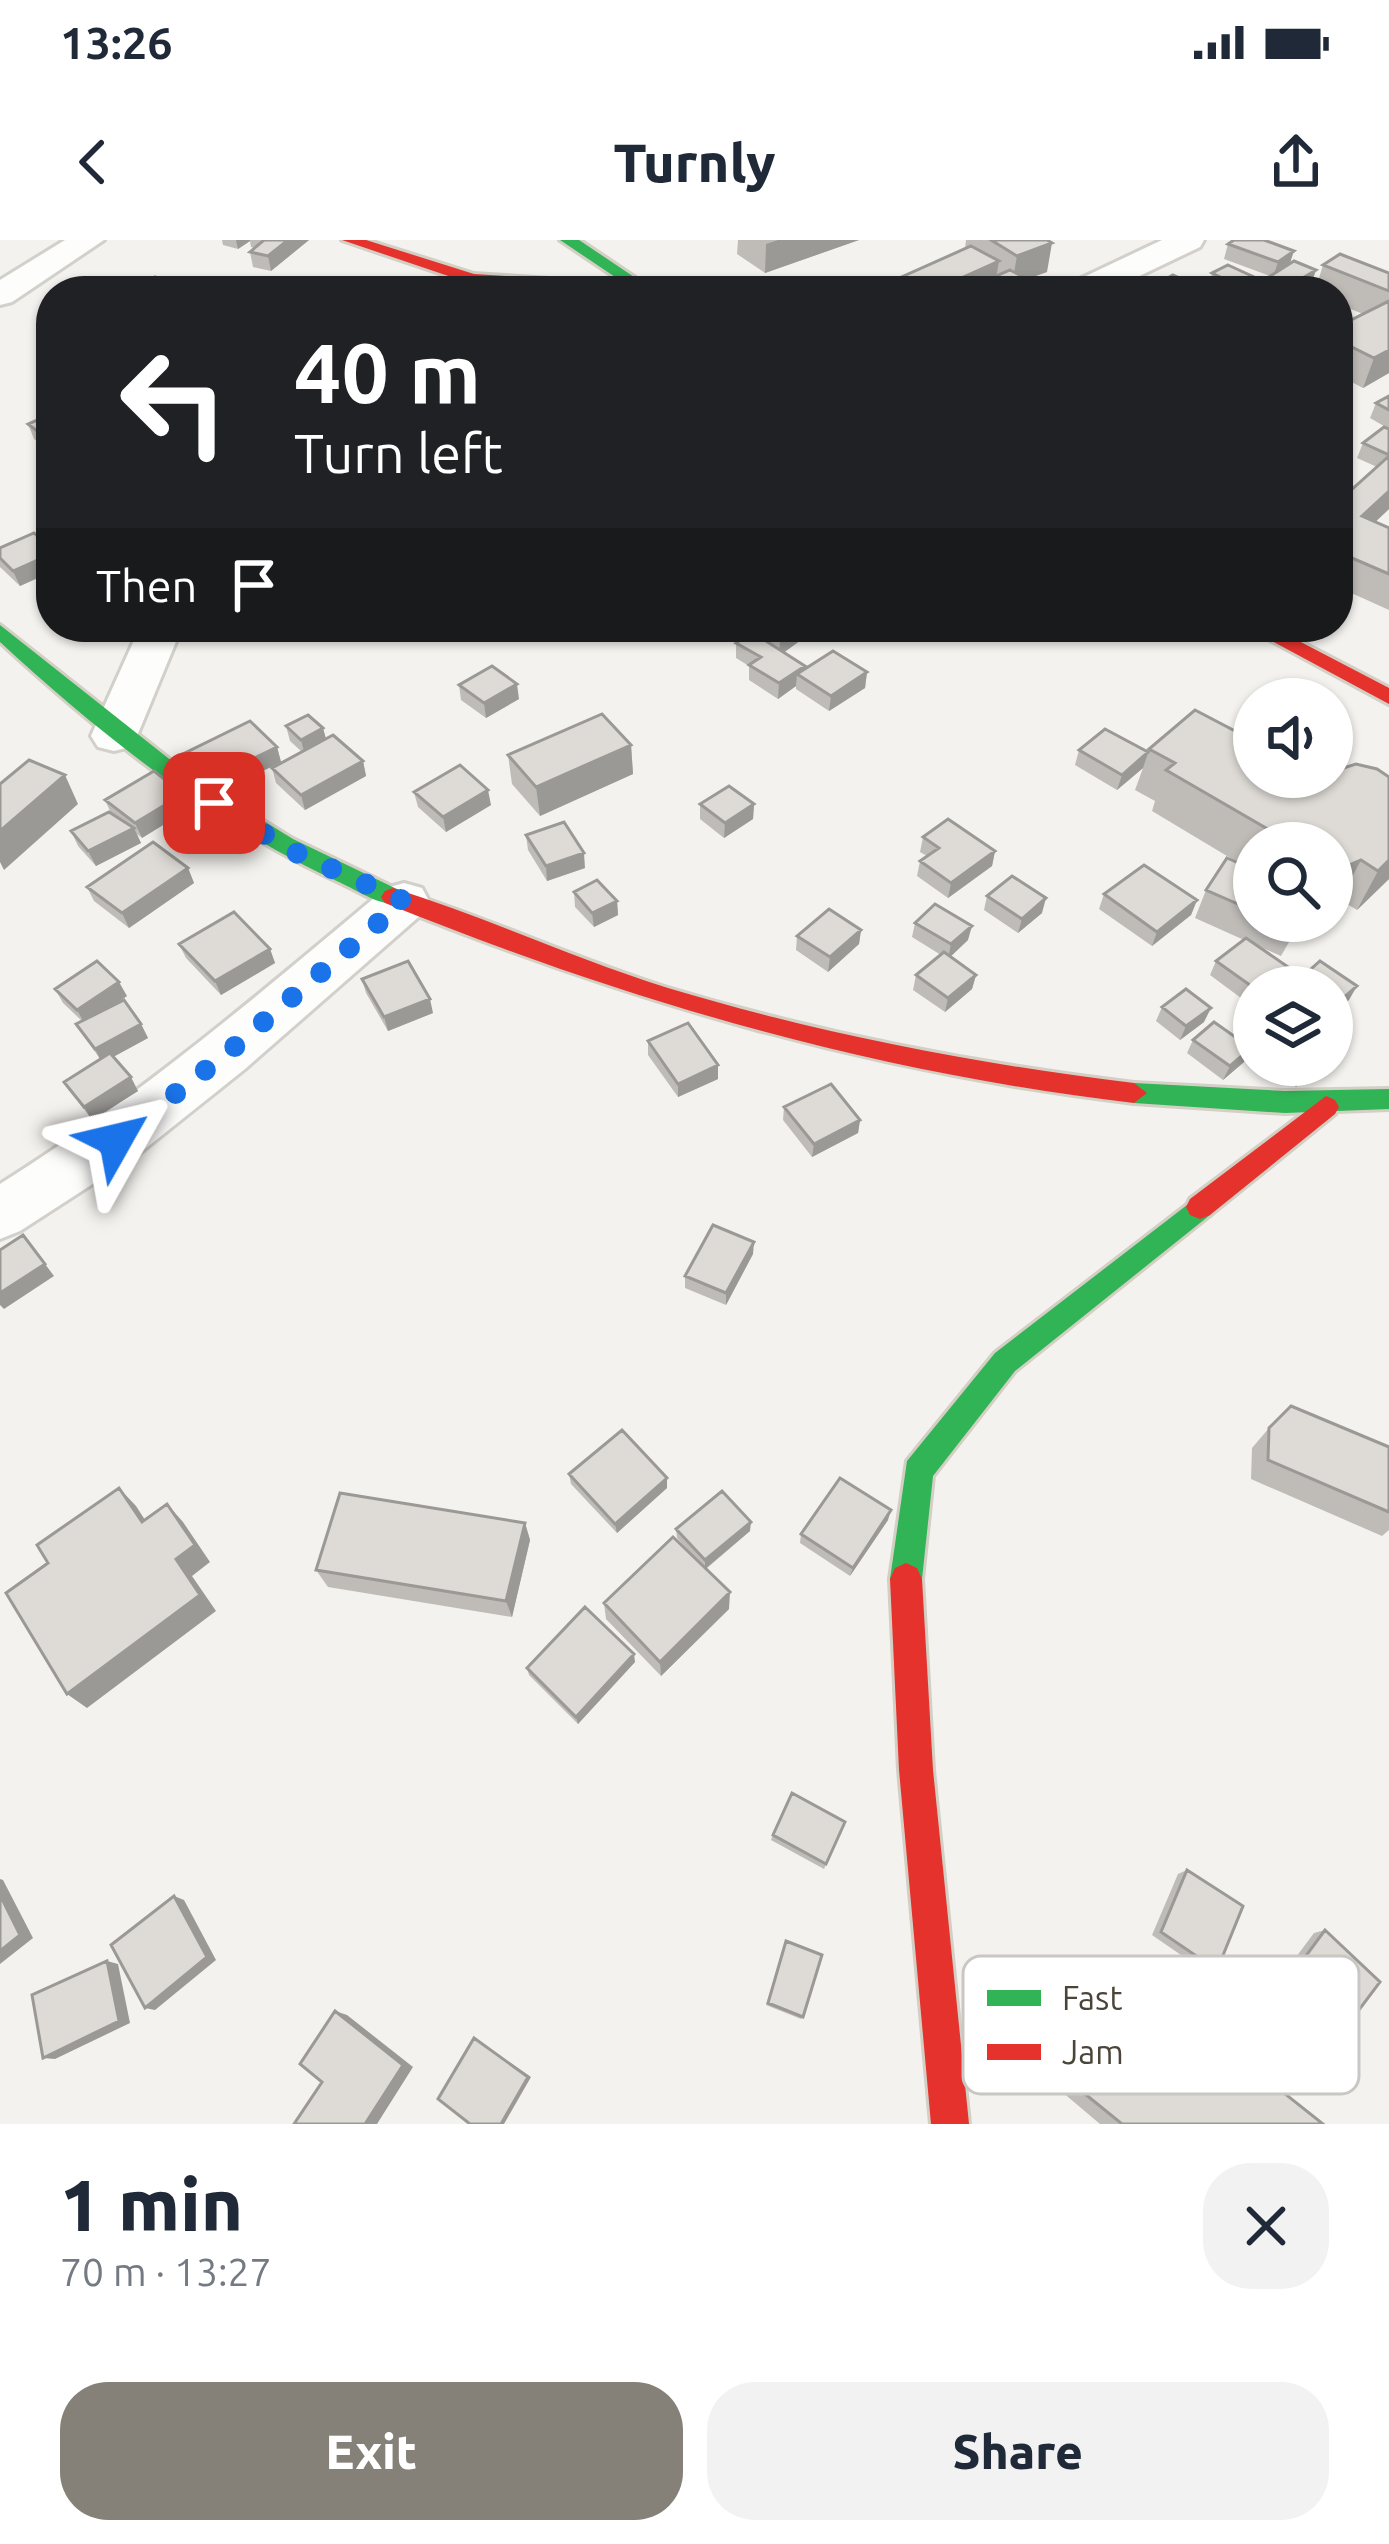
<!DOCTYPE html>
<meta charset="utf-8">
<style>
:root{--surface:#fff;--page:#f2f2f3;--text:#1f2937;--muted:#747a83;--accent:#868178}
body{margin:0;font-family:Ubuntu,sans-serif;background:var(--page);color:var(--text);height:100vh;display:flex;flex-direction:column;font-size:45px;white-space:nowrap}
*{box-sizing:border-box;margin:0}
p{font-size:39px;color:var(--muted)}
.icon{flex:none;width:66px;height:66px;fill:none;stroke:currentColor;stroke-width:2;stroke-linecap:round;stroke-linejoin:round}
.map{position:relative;height:1884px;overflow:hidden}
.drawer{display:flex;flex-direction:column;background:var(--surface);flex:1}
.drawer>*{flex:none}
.banner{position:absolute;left:36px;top:36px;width:1317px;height:366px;border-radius:48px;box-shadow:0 3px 9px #0004;background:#202124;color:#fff;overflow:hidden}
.buttons{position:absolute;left:1233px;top:438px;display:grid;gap:24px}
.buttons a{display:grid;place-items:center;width:120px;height:120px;border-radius:50%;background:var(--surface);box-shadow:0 3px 9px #0004;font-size:60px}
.pin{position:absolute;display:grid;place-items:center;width:102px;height:102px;color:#fff;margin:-51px;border-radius:24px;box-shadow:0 6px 18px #0006}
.me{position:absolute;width:132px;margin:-66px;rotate:53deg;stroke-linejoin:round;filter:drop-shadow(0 0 9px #0008)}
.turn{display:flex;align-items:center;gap:42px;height:252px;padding:0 60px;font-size:54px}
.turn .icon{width:156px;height:156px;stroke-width:2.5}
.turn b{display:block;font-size:84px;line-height:102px}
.then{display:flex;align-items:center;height:114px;padding:0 60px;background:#0003;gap:24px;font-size:45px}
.round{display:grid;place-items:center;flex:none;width:126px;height:126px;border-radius:48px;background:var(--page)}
.headline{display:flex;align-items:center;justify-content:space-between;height:204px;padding:0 60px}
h1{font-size:72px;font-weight:800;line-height:90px}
.primary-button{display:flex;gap:24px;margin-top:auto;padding:24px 60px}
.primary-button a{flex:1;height:138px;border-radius:48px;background:var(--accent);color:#fff;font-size:48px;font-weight:800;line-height:138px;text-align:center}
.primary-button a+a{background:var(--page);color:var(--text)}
.status{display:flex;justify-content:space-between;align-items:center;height:84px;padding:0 60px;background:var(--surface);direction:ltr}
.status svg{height:33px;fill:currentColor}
header{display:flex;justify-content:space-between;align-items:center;height:156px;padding:0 60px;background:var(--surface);font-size:54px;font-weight:800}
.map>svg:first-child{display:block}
</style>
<div class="status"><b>13:26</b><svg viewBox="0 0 49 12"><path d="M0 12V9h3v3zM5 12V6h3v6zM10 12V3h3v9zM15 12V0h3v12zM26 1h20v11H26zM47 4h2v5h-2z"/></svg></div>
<header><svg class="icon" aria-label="back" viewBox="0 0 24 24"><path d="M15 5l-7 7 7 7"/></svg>Turnly<svg class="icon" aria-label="share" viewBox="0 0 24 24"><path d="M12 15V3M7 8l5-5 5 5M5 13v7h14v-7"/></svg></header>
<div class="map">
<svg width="1389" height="1884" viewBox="0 0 1389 1884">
<rect width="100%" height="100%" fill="#f4f2ee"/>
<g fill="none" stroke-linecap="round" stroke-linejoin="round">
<g stroke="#d2d0cb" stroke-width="6">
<path id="street" d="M65 0H104L12 62 0 65V40Z
M1162 0H1204L1200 7 1108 51H1064L1069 44Z
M140 387H182L137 496 130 507 114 511 98 507 91 496Z
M404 643 422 648 429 661 422 674 245 829 136 916 20 991 0 999V944C139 857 261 753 386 648Z"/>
</g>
<g stroke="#d3cfc5" stroke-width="6">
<path id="fast" d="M560 0H579L655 51H636Z
M0 385 192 537 293 599 401 651 405 657 401 663C382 668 359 651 341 643 214 585 102 496 0 402Z
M1134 843 1285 851 1389 849V869L1285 873 1134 863 1121 853Z
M1200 955 1210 959 1214 967 1210 975 1015 1131 933 1236 922 1339 917 1350 906 1355 895 1350 890 1339 907 1221 995 1113Z"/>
</g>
<g stroke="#d3cfc5" stroke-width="6">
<path id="jam" d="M342 0H366L474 34 645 45 653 50 472 44Z
M1246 387H1272L1389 448V464Z
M393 648C486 677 575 719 668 748 821 794 976 824 1134 843L1147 853 1134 863C870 832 631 762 385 663L381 657 385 651Z
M1326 856 1335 860 1339 867 1335 874 1210 975 1200 979 1190 975 1186 967 1190 959Z
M906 1323 917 1328 922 1339 933 1530 969 1884H931L899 1530 890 1339 895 1328Z"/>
</g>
<use href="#street" fill="#fdfdfc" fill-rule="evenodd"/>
<use href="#fast" fill="#30b455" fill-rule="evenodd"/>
<use href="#jam" fill="#e5322d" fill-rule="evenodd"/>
</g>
<path fill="#bfbcb8" d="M222 0H309L271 31 253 27 250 12 254 8 251 7 250 1 238 9 223 5Z
M738 0H859L765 33 737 14Z
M966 0H1047V32L1027 39 1033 42 1032 51H870L965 9Z
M1228 4 1290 24 1316 30 1311 44 1307 47 1315 51 1323 25 1389 33V133L1363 148 1338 135V81L1343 84 1363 74 1338 64V51H1260L1264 40 1270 36 1224 19Z
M1212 33 1254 37 1250 51H1213L1208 48Z
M1173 35 1184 51H1161L1164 40Z
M1389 156V189L1370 178 1376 163Z
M51 174V212L34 199 28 184Z
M1389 189V269L1375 282 1389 288V370L1338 347V262L1377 227 1357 218 1363 203Z
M0 308H51V332L20 346 0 327Z
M414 387H455L435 400Z
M472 387H505L489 397Z
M758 387H808V395L784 412 804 429 867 432 865 448 829 471 796 449V446L778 459 749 440V426L736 418V403L757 396Z
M459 445 519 459 486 478 461 460Z
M286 486 323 488 326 499 363 521 366 536 305 570 276 543 272 528 302 512 290 501Z
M631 505 633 534 540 576 512 544 508 515Z
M277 507 281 522 212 556 187 530 181 515Z
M1149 509 1326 540 1389 537V639L1357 670 1340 660 1332 664V603H1254V681H1301L1281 716 1258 706 1291 729 1284 744 1254 747 1253 767 1210 735 1216 721 1244 700 1195 678 1206 650 1242 625 1152 571 1155 561 1135 550 1143 528 1117 550 1075 525 1079 510 1148 512Z
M414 552 491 565 446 592 418 567Z
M105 560 189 569 142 598 137 594 141 603 96 626 78 606 71 591 111 573Z
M700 564H754L753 579 724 598 700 579Z
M526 595 585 628 547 641 528 610Z
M923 597 995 611 992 626 948 658 917 636 920 621 927 616 920 612Z
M188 628 194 643 129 688 94 661 87 647Z
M574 652 617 661 618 675 594 687 575 667Z
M1104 654 1197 660 1191 675 1152 706 1099 669Z
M987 656 1042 673 1018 693 984 670Z
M915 683 968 700 950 717 976 735 972 749 945 772 913 750 916 735 941 715 912 697Z
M861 690 859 704 828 732 796 710 797 696Z
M179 704 270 709 275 723 221 755 186 718Z
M362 739 433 773 388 791 366 753Z
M55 749 127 756 108 768 141 784 148 798 113 817 138 851 92 880 64 842 100 819 76 784 82 781 63 763Z
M1162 767 1204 782 1180 800 1156 781Z
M1254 776V818L1248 814 1244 822 1223 840 1187 813 1193 800 1235 797 1239 789Z
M648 801 718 825V839L678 857 648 815Z
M1265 825H1318L1296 847Z
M784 867 860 880 858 893 812 917 783 880Z
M753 1014 726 1065 685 1048V1036Z
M1269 1188 1389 1207V1290L1382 1296 1251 1239 1252 1208Z
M569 1234 667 1248 617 1293 571 1244Z
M888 1280 850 1336 800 1303 801 1294Z
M525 1283 530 1300 512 1377 328 1347 316 1330Z
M676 1289 750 1291 706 1329 729 1369 661 1436 606 1379 604 1363 694 1317 677 1298Z
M635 1422 578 1484 529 1435 527 1428Z
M845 1582 824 1629 771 1600 773 1595Z
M1187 1630 1217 1730 1207 1733 1152 1695 1178 1634Z
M1325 1690 1331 1807 1319 1809 1266 1757 1314 1693Z
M785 1704 803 1777 801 1779 766 1765Z
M1134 1734 1323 1884H1100L1055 1846 1112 1741Z"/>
<path fill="#9b9996" d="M236 0H250V1L238 9Z
M288 0H309L271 31 268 16Z
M778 0H859L765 33 766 4Z
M1052 3 1047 32 1012 44 1017 16Z
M1294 11 1289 26 1273 37 1278 22Z
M999 21 994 50 991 51H932Z
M1316 30 1311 44 1301 51H1285Z
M1254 37 1250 51H1236L1237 45Z
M1186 41 1184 51H1176L1178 46Z
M1033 42 1032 51H1014Z
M1389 110V133L1363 148 1374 118Z
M1389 251V269L1350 306 1362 276Z
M51 314V332L20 346 13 331Z
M432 387H455L435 400Z
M488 387H505L489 397Z
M799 387H808V395L779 416 780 400Z
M805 426 804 438 797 434 796 446 778 459 779 443Z
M867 432 865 448 829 471 831 456Z
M517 444 519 459 486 478 484 463Z
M323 488 327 503 305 515 301 500Z
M631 505 633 534 540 576 536 547Z
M277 507 281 522 212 556 207 541Z
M1148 513 1143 528 1117 550 1122 535Z
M363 521 366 536 305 570 301 555Z
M65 535 78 564 4 630 0 622V591Z
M488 550 491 565 446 592 443 577Z
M183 554 189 569 142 598 135 583Z
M754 564 753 579 724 598 725 583Z
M134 588 141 603 96 626 88 611Z
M995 611 992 626 948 658 951 643Z
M584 613 585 628 547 641 546 626Z
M1361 620 1340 660 1332 664V642L1338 630Z
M1389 620V639L1357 670 1378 631Z
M188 628 194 643 129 688 122 673Z
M1046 658 1042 673 1018 693 1022 679Z
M1197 660 1191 675 1152 706 1157 692Z
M617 661 618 675 594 687 592 673Z
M972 686 968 700 948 719 951 704Z
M861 690 859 704 828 732 830 717Z
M270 709 275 723 221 755 215 741Z
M1291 729 1284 744 1279 747H1268Z
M976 735 972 749 945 772 948 758Z
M119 742 127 756 85 784 77 770Z
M1357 746 1349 760 1332 775V768Z
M430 759 433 773 388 791 384 777Z
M1211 768 1204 782 1180 800 1186 786Z
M141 784 148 798 102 823 95 809Z
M1251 808 1244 822 1223 840 1230 826Z
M718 825V839L678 857V844Z
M1312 825H1318L1296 847 1304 833Z
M131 837 138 851 92 880 84 867Z
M860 880 858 893 812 917 814 904Z
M754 1002 753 1014 726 1065V1053Z
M45 1024 54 1036 4 1069 0 1065V1053Z
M667 1238V1248L617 1293 615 1284Z
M119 1248 136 1266 158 1300 142 1282Z
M167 1264 183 1282 210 1322 192 1336 216 1371 87 1468 67 1454 176 1319Z
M891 1270 888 1280 850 1336 853 1328Z
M751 1282 750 1291 705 1329V1320Z
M525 1283 530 1300 512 1377 506 1361Z
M730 1352 729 1369 661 1436 660 1422Z
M634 1414 635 1422 578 1484 576 1477Z
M0 1639 3 1640 33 1698 0 1724Z
M174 1656 184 1660 216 1720 155 1770 145 1768Z
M107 1721 118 1724 130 1783 55 1819 43 1818Z
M335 1771 347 1775 413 1827 377 1884H365Z
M474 1798 531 1837 504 1884H501Z"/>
<path fill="#dedbd6" stroke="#9b9996" stroke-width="3" d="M264 0H288L268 16 250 12Z
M991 0H1047L1052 3 1017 16Z
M1234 0H1264L1294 11 1278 22 1228 4Z
M971 6 999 21 932 51H870Z
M1340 14 1389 33V51L1323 25Z
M1294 21 1316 30 1296 42 1292 40 1281 47 1264 40Z
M1228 25 1254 37 1237 45 1212 33Z
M1010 30 1033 42 1014 51H963Z
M1173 35 1186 41 1178 46 1164 40Z
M155 37 197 50 146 51 138 48Z
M767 38 777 44 766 49 756 43Z
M1292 40 1316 51H1274Z
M1389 61V110L1374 118 1338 100V81L1343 84Z
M1389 156V170L1376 163Z
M51 174V199L49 200 28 184Z
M1384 187 1389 189V215L1363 203Z
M1389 216V251L1362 276 1389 288V334L1338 312V262Z
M34 293 51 308V314L13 331 0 318V308Z
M758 387H799L780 400Z
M752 392 805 426 779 443 749 425 761 417 736 403Z
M833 411 867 432 831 456 797 434Z
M492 426 517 444 484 463 459 445Z
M1195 470 1254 501V537H1320L1326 540 1332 537 1337 530 1356 524 1377 529 1389 537V620L1378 631 1361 620 1338 630 1332 626V603H1292L1166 530 1175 523 1149 509Z
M602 474 631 505 536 547 508 515Z
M308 475 323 488 301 500 286 486Z
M250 481 277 507 207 541 181 515Z
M1105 489 1148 512 1122 535 1079 510Z
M333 495 363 521 301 555 272 528Z
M29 520 65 535 0 591V544Z
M460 525 488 550 443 577 414 552Z
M154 531 183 554 135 583 105 560Z
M729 546 754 564 725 583 700 564Z
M109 572 134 588 88 611 71 591Z
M948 579 995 611 951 643 920 621 939 608 923 597Z
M564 582 584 613 546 626 526 595Z
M153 602 188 628 122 673 87 647Z
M1227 618 1254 630V671L1206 650Z
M1144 625 1197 660 1157 692 1104 654Z
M1012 636 1046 658 1022 679 987 656Z
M597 640 617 661 592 673 574 652Z
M935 664 972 686 951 704 915 683Z
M829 669 861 690 830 717 797 696Z
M234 672 270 709 215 741 179 704Z
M1278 681H1299L1295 688Z
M1246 698 1291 729 1268 747 1254 748 1216 721Z
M944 712 976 735 948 758 916 735Z
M97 721 119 742 77 770 55 749Z
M408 721 430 759 384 777 362 739Z
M1320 721 1357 746 1332 768V747H1291Z
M1186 749 1211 768 1186 786 1162 767Z
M124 760 141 784 95 809 76 784Z
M1254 776V799L1239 789Z
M1214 782 1251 808 1230 826 1193 800Z
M688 783 718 825 678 844 648 801Z
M110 813 131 837 84 867 64 842Z
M1292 825H1312L1304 833Z
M831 844 860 880 814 904 784 867Z
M713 985 754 1002 726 1053 685 1036Z
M23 995 45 1024 0 1053V1010Z
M1291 1166 1389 1207V1272L1268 1220 1269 1188Z
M622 1190 667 1238 615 1284 569 1234Z
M840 1238 891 1270 853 1328 801 1294Z
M119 1248 142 1282 167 1264 195 1305 176 1319 200 1355 67 1454 6 1353 48 1323 37 1305Z
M722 1251 751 1282 705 1320 676 1289Z
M340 1253 525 1283 506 1361 316 1330Z
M673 1297 730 1352 660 1422 604 1363Z
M585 1367 634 1414 576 1477 527 1428Z
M792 1553 845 1582 826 1624 773 1595Z
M1187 1630 1243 1666 1217 1730 1161 1692Z
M0 1655 20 1695 0 1711Z
M174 1656 207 1717 145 1768 111 1705Z
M1325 1690 1380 1742 1331 1807 1277 1755Z
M786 1701 822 1715 803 1777 768 1763Z
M107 1721 119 1781 43 1818 32 1755Z
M1134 1734 1323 1884H1122L1074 1845Z
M335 1771 403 1825 365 1884H294L322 1842 300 1824Z
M474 1798 528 1837 501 1884H470L438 1859Z"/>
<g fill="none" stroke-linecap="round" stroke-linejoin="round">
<path stroke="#1a73e8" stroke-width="21" stroke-dasharray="0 37.8" d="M116 900 226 814 404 661 290 610 214 563"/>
</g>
<rect x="963" y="1716" width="396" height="138" rx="18" fill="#fff" stroke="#c9c7c4" stroke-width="3"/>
<rect x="987" y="1750" width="54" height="16" fill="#30b455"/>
<rect x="987" y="1804" width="54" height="16" fill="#e5322d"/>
<g font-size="33" fill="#4b4439">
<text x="1062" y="1770">Fast</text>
<text x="1062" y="1824">Jam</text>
</g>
</svg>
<div class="buttons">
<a><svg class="icon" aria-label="sound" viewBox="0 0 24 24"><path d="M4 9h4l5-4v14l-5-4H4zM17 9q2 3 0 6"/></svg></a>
<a><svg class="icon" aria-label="search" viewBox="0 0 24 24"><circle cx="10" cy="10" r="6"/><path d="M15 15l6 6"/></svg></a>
<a><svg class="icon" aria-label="layers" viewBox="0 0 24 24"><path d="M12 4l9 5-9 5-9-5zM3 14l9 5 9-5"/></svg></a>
</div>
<div class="pin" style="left:214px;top:563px;background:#d93025"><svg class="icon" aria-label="arrive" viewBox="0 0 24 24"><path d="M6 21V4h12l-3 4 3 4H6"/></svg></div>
<svg class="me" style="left:116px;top:900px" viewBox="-20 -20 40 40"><path d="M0-17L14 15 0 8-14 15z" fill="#1a73e8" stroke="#fff" stroke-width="4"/></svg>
<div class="banner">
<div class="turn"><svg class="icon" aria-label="left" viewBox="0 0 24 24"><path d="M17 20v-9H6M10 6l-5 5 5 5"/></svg><div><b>40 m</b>Turn left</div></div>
<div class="then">Then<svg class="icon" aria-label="arrive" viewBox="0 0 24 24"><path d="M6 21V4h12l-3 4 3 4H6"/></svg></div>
</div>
</div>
<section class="drawer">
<div class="headline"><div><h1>1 min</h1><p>70 m · 13:27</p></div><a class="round"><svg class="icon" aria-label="close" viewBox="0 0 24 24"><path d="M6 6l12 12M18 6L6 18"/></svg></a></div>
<div class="primary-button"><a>Exit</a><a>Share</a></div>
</section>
